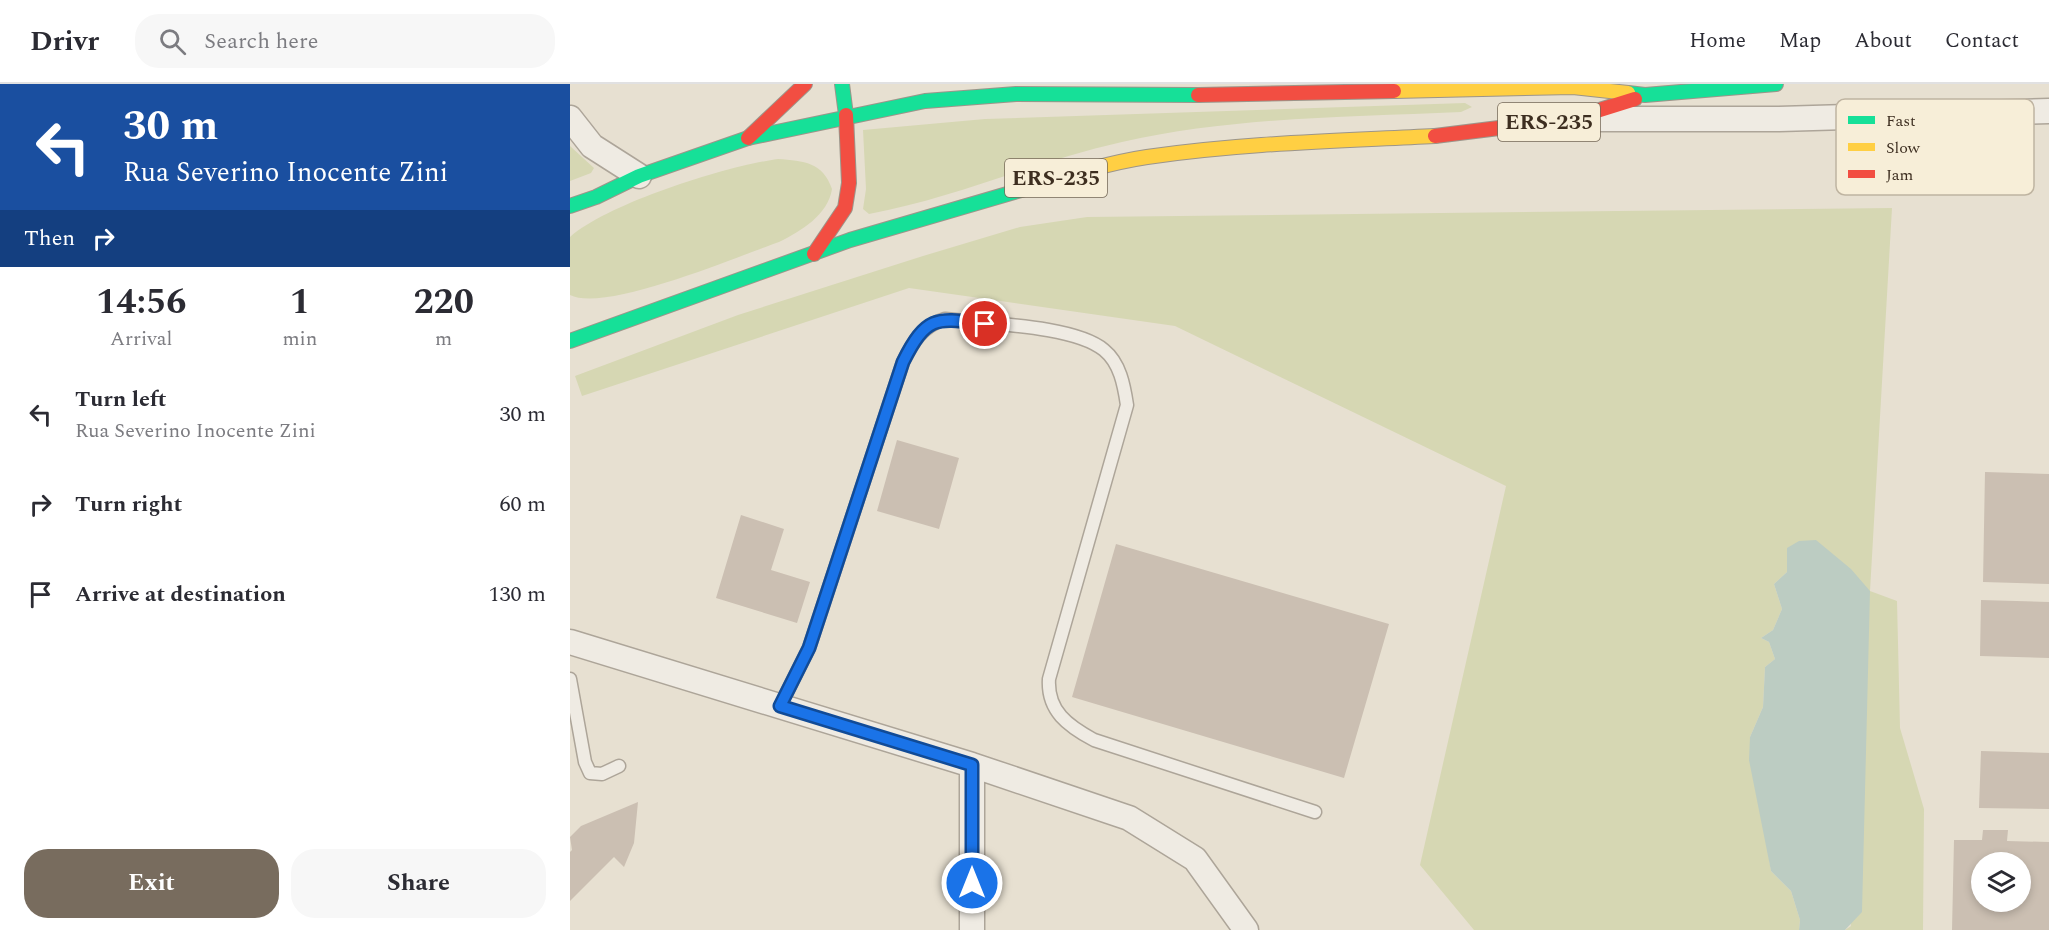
<!DOCTYPE html>
<style>
:root{--surface:#fff;--page:#f7f7f7;--text:#2b2b33;--muted:#7c7c81;--line:#e1e1e2;--accent:#786c5e}
body{margin:0;font-family:Spectral,serif;background:var(--page);color:var(--text);height:100vh;display:flex;flex-direction:column;font-size:22px;white-space:nowrap}
*{box-sizing:border-box;margin:0}
p{font-size:20px;color:var(--muted)}
.icon{flex:none;width:33px;height:33px;fill:none;stroke:currentColor;stroke-width:2;stroke-linecap:round;stroke-linejoin:round}
.map{position:relative;flex:1;overflow:hidden}
.sheet{display:flex;flex-direction:column;background:var(--surface);width:570px}
.sheet>*{flex:none}
.banner{background:#1a4fa0;color:#fff;overflow:hidden}
.tools{position:absolute;left:1401px;top:768px;display:grid;gap:12px}
.tools a{display:grid;place-items:center;width:60px;height:60px;border-radius:50%;background:var(--surface);box-shadow:0 3px 9px #0003;font-size:30px}
.pin{position:absolute;display:grid;place-items:center;width:51px;height:51px;color:#fff;margin:-26px;border:3px solid #fff;border-radius:50%;box-shadow:0 2px 6px #0007}
.me{position:absolute;width:66px;margin:-33px;rotate:0deg;stroke-linejoin:round;filter:drop-shadow(0 0 4px #0008)}
.turn{display:flex;align-items:center;gap:21px;height:126px;padding:0 24px;font-size:27px}
.turn .icon{width:78px;height:78px;stroke-width:2.5}
.turn b{display:block;font-size:42px;line-height:51px}
.then{display:flex;align-items:center;height:57px;padding:0 24px;background:#0003;gap:12px;font-size:22px}
.eta{display:flex;justify-content:space-evenly;align-items:center;height:102px;text-align:center}
.eta b{font-size:36px;font-weight:700;line-height:42px}
.button{display:flex;gap:12px;margin-top:auto;padding:12px 24px}
.button a{flex:1;height:69px;border-radius:24px;background:var(--accent);color:#fff;font-size:24px;font-weight:700;line-height:69px;text-align:center}
.button a+a{background:var(--page);color:var(--text)}
ul{padding:0;list-style:none}
li{display:flex;align-items:center;gap:18px;height:90px;padding:0 24px}
li div{flex:1}
li b{display:block;font-size:22px}
li em{font-style:normal}
header{display:flex;align-items:center;gap:36px;box-sizing:border-box;height:84px;padding:0 30px;background:var(--surface);border-bottom:2px solid var(--line)}
header strong{font-size:28px}
nav{display:flex;gap:33px;margin-inline-start:auto;font-size:21px}
.search{width:420px;height:54px;background:var(--page);display:flex;align-items:center;gap:15px;box-sizing:border-box;padding:0 21px;border-radius:24px;color:var(--muted);font-size:22px}
main{display:flex;flex:1;min-height:0}
.map>svg:first-child{display:block}
</style>
<header>
<strong>Drivr</strong>
<div class="search"><svg class="icon" aria-label="search" viewBox="0 0 24 24"><circle cx="10" cy="10" r="6"/><path d="M15 15l6 6"/></svg>Search here</div>
<nav><a>Home</a><a>Map</a><a>About</a><a>Contact</a></nav>
</header>
<main>
<section class="sheet">
<div class="banner">
<div class="turn"><svg class="icon" aria-label="left" viewBox="0 0 24 24"><path d="M17 20v-9H6M10 6l-5 5 5 5"/></svg><div><b>30 m</b>Rua Severino Inocente Zini</div></div>
<div class="then">Then<svg class="icon" aria-label="right" viewBox="0 0 24 24"><path d="M7 20v-9h11M14 6l5 5-5 5"/></svg></div>
</div>
<div class="eta">
<div><b>14:56</b><p>Arrival</p></div>
<div><b>1</b><p>min</p></div>
<div><b>220</b><p>m</p></div>
</div>
<ul>
<li><svg class="icon" aria-label="left" viewBox="0 0 24 24"><path d="M17 20v-9H6M10 6l-5 5 5 5"/></svg><div><b>Turn left</b><p>Rua Severino Inocente Zini</p></div><em>30 m</em></li>
<li><svg class="icon" aria-label="right" viewBox="0 0 24 24"><path d="M7 20v-9h11M14 6l5 5-5 5"/></svg><div><b>Turn right</b></div><em>60 m</em></li>
<li><svg class="icon" aria-label="arrive" viewBox="0 0 24 24"><path d="M6 21V4h12l-3 4 3 4H6"/></svg><div><b>Arrive at destination</b></div><em>130 m</em></li>
</ul>
<div class="button"><a>Exit</a><a>Share</a></div>
</section>
<div class="map">
<svg width="1479" height="846" viewBox="0 0 1479 846">
<rect width="100%" height="100%" fill="#e7e0d1"/>
<path fill="#d6d7b3" d="M895 19 902 23 891 28C778 33 663 33 552 58 466 77 386 114 299 130L293 125 296 105 293 46 415 35Z
M0 62 24 84 21 89 0 97Z
M208 75C234 77 253 78 262 105 258 131 231 147 209 158 168 172 36 229 0 211V153C39 119 156 82 208 75Z
M1322 124 1300 507 1327 517 1330 644 1354 725 1353 846H1275L1281 842 1217 488 1204 500 1212 525 1203 546 1191 554 1199 558 1205 575 1195 583 1193 623 1180 653 1201 787 1221 807 1230 836 1229 846H904L850 781 936 402 605 242 339 204 12 312 5 292 168 231 353 172 450 143 517 133Z"/>
<path fill="#bcccc2" d="M1246 456 1281 485 1300 507 1292 828 1275 846H1229L1230 836 1221 807 1201 787 1179 676 1180 653 1193 623 1195 583 1205 575 1199 558 1191 554 1203 546 1212 525 1204 500 1217 488V464L1229 457Z"/>
<path fill="#cbbfb2" fill-rule="evenodd" d="M327 356 389 374 369 445 307 427Z
M1415 388 1479 390V500L1413 498Z
M171 431 214 445 201 486 240 498 227 539 146 514Z
M546 460 819 540 774 694 502 613Z
M1411 516 1479 518V574L1410 572Z
M1411 667 1479 669V725L1409 724Z
M68 718 64 759 54 783 44 773 0 817V768L2 766 0 753 11 742Z
M1413 746H1438L1437 757 1479 758V846H1382L1384 756H1412ZM1412 778H1450V818H1412Z"/>
<g fill="none" stroke-linecap="round" stroke-linejoin="round">
<g stroke="#ada599" stroke-width="15">
<path id="lane" d="M0 595 15 678 20 689 32 690 49 682
M210 622 239 564 333 278C343 258 352 242 375 235 415 240 504 241 534 266 550 279 554 301 557 321L479 595C477 627 498 642 524 656L745 728"/>
</g>
<g stroke="#ada599" stroke-width="27">
<path id="street" d="M0 34 22 62 69 92
M1025 35H1209L1479 27
M0 558 402 681 559 734 625 775 676 846
M402 846V681"/>
</g>
<g stroke="#9c958a" stroke-width="16">
<path id="fast" d="M272 0 276 31
M1058 9 1075 11 1206 0
M0 122 26 113 69 92 178 54 355 17 446 10 628 11
M0 257 280 156 458 104"/>
</g>
<g stroke="#9c958a" stroke-width="16">
<path id="slow" d="M824 7 1003 3 1058 9
M458 104C497 92 537 79 577 73 672 59 769 57 865 52"/>
</g>
<g stroke="#9c958a" stroke-width="16">
<path id="jam" d="M628 11 824 7
M865 52 1001 35 1065 15
M178 54 235 0
M244 170 275 124 279 99 276 31"/>
</g>
<use href="#lane" stroke="#efebe3" stroke-width="12"/>
<use href="#street" stroke="#efebe3" stroke-width="24"/>
<use href="#fast" stroke="#16e098" stroke-width="14"/>
<use href="#slow" stroke="#ffcf43" stroke-width="14"/>
<use href="#jam" stroke="#f24e42" stroke-width="14"/>
</g>
<g fill="none" stroke-linecap="round" stroke-linejoin="round">
<g stroke="#114b97" stroke-width="15">
<path id="route" d="M402 799V681L210 622 239 564 333 278C357 230 367 234 415 240"/>
</g>
<use href="#route" stroke="#1a73e8" stroke-width="10"/>
</g>
<g text-anchor="middle" dominant-baseline="central" stroke-width="4.5" stroke-linejoin="round" paint-order="stroke">
<g fill="#f7eed8" stroke="#756857" stroke-width="1.5">
<rect x="928" y="19" width="102" height="38" rx="4.5"/>
<rect x="435" y="75" width="102" height="38" rx="4.5"/>
</g>
<g font-size="22" font-weight="bold" fill="#3d2e20">
<text x="979" y="38">ERS-235</text>
<text x="486" y="94">ERS-235</text>
</g>
</g>
<rect x="1266" y="15" width="198" height="96" rx="9" fill="#f7eed8" stroke="#bfb4a1" stroke-width="1.5"/>
<rect x="1278" y="32" width="27" height="8" fill="#16e098"/>
<rect x="1278" y="59" width="27" height="8" fill="#ffcf43"/>
<rect x="1278" y="86" width="27" height="8" fill="#f24e42"/>
<g font-size="16" fill="#3d2e20">
<text x="1316" y="42">Fast</text>
<text x="1316" y="69">Slow</text>
<text x="1316" y="96">Jam</text>
</g>
</svg>
<div class="tools">
<a><svg class="icon" aria-label="layers" viewBox="0 0 24 24"><path d="M12 4l9 5-9 5-9-5zM3 14l9 5 9-5"/></svg></a>
</div>
<div class="pin" style="left:415px;top:240px;background:#d93025"><svg class="icon" aria-label="arrive" viewBox="0 0 24 24"><path d="M6 21V4h12l-3 4 3 4H6"/></svg></div>
<svg class="me" style="left:402px;top:799px" viewBox="-20 -20 40 40"><circle r="17" fill="#1a73e8" stroke="#fff" stroke-width="3"/><path d="M0-11L8 9 0 5-8 9z" fill="#fff"/></svg>
</div>
</main>
